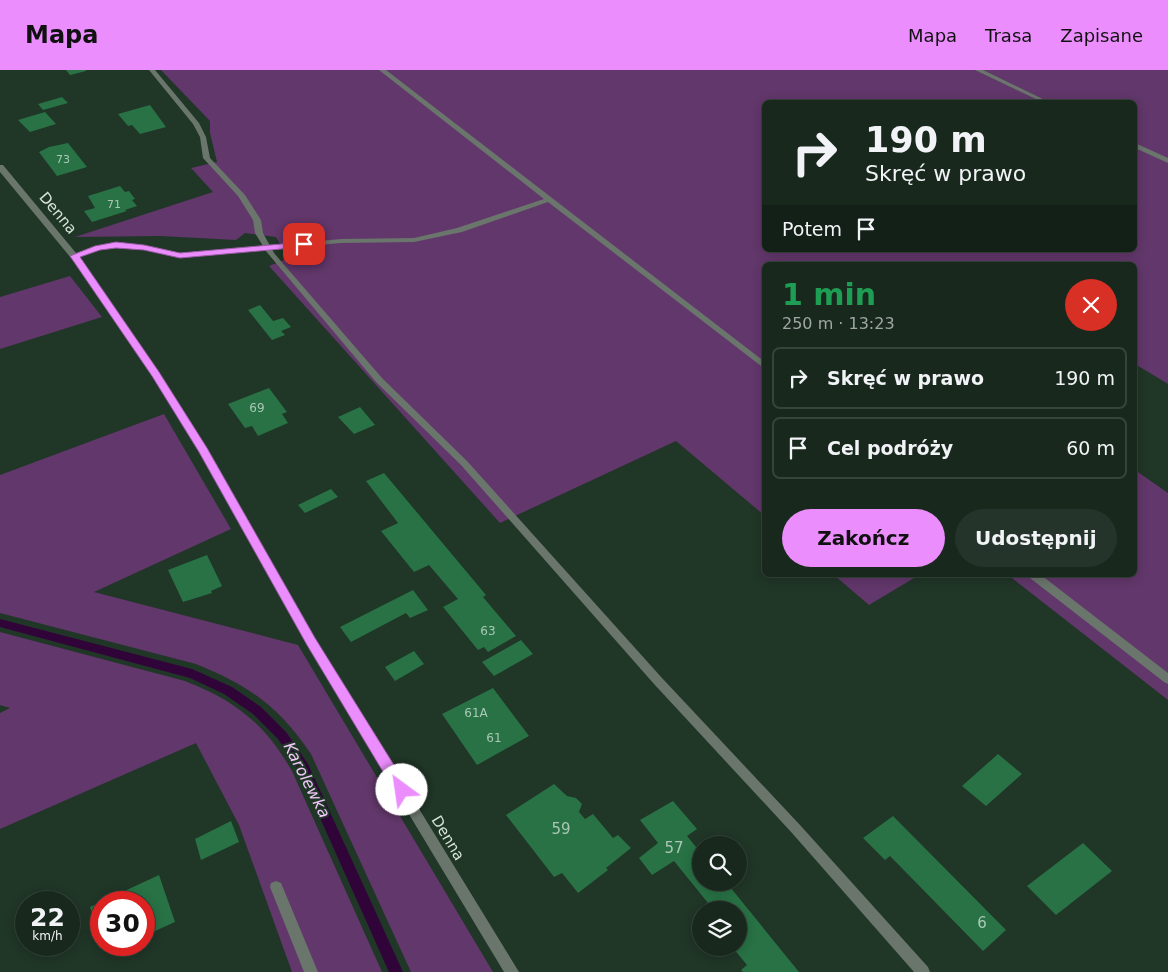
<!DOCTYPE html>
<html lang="pl">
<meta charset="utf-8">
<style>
:root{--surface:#18281d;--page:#25342a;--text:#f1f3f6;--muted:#9fa6a4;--line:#36443b;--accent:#eb8dfc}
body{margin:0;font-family:"DejaVu Sans",sans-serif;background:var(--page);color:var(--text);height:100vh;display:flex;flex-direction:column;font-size:19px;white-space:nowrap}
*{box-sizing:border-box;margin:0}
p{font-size:16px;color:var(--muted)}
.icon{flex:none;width:28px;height:28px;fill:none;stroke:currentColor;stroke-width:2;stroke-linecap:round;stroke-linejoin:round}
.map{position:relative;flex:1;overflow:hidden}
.details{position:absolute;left:762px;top:192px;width:375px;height:315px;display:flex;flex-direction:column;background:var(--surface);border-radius:8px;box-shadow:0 2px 12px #0003,0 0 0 1px var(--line)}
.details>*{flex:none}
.guide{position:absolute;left:762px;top:30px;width:375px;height:152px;border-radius:8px;box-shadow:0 2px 12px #0003,0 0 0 1px var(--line);background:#18281d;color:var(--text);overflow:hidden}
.tools{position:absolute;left:692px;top:766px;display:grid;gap:10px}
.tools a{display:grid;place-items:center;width:55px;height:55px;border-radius:50%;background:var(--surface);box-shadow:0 2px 12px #0003,0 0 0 1px var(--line);font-size:25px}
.speed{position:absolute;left:15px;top:821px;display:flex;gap:10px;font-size:25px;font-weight:700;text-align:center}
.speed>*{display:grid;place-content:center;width:65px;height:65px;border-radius:50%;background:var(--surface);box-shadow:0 2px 12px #0003,0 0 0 1px var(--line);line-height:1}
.speed small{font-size:12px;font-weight:400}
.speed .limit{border:8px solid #d22;background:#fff;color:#111}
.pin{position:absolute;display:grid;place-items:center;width:42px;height:42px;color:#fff;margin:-21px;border-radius:10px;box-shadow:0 2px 8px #0006}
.me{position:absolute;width:55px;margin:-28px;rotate:329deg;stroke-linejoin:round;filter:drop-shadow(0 0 4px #0008)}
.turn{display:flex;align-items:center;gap:18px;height:105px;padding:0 20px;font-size:22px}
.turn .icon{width:65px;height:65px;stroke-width:2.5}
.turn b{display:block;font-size:35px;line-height:42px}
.then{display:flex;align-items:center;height:48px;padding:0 20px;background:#0003;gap:10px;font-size:19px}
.round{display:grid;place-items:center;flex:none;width:52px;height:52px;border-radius:26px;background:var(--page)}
.overview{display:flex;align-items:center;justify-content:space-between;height:85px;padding:0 20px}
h1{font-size:30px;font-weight:700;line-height:38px;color:#1e9e55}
.primary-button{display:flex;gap:10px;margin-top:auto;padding:10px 20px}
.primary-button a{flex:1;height:58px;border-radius:30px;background:var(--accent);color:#111;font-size:20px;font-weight:700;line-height:58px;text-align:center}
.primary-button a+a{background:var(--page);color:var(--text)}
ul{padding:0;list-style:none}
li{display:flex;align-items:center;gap:15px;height:62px;margin:0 10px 8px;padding:0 10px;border:2px solid var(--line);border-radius:8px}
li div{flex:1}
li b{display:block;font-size:19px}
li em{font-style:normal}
header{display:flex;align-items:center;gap:30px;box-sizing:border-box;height:70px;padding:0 25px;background:var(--accent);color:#111}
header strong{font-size:24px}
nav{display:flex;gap:28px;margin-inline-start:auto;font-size:18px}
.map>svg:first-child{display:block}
</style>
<header>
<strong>Mapa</strong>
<nav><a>Mapa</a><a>Trasa</a><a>Zapisane</a></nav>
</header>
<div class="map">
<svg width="1168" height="902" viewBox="0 0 1168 902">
<rect width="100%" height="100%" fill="#203627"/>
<path fill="#62376b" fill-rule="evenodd" d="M161 0H1168V314L1135 294V195H765V446L676 371 500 453 269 196 289 188 276 167 245 163 236 170 160 166 75 167 213 122 191 98 217 92 210 63V51ZM765 32H1135V180H765Z
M70 206 102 247 0 279V227Z
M164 344 231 459 94 522 298 575 493 902H411L311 684C278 636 250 616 196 594L0 543V405Z
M1135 400 1168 423V630L1008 505H1135Z
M834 505H919L869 535Z
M0 562 185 611C236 631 265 654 292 701L382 902H292L239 755 196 673 0 759V643L10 638 0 635Z"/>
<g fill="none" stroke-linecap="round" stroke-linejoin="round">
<path fill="#310439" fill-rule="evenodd" d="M0 549 192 599 232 617 261 637 286 662 308 694 403 902H389L299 701 278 669 253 644 224 624 190 608 0 557Z"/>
</g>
<path fill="#287245" d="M66 0H86V1L70 5Z
M62 27 68 33 43 40 38 34Z
M150 35 166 57 140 64 132 55 128 56 118 44Z
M45 42 56 54 30 62 18 50Z
M68 73 87 97 57 106 39 82 49 77Z
M120 116 125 122 129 121 135 129 132 130 137 136 125 140 127 141 92 152 84 141 95 138 88 126Z
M260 235 273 251 283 248 291 257 281 261 285 265 272 270 248 240Z
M269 318 287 342 282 344 288 353 258 366 252 356 245 358 228 334Z
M360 337 375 355 354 364 338 347Z
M384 403 486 525 483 527 516 566 488 582 484 577 478 580 443 537 458 529 429 495 414 502 381 461 398 453 366 411Z
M331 419 338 427 305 443 298 435Z
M207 485 222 516 211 521 212 523 183 532 168 500Z
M413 520 428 540 410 548 406 543 351 572 340 557Z
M521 570 533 584 494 606 482 592Z
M414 581 424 594 395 611 385 597Z
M493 618 529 666 477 695 442 644Z
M998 684 1022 704 986 736 962 716Z
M554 714 567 726 576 728 582 734 579 742 585 749 593 744 613 768 618 765 631 778 606 798 608 800 578 823 562 803 554 807 506 745Z
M673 731 697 759 687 766 701 783V812H726L799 902H743L741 900 747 895 733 878H739V840H702L708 833 674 791 652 805 639 788 658 773 640 750Z
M893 746 1006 860 983 881 890 786 885 790 863 768Z
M231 751 239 772 201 790 195 769Z
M1083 773 1112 801 1056 845 1027 816Z
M159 805 175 852 144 866V832H101V852L96 855 90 837Z"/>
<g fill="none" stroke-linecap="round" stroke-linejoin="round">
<path fill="#6a756c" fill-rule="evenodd" d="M379 0H386L765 292V299L548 132 462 162 414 172 341 173 264 180V176H267L341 169 414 168 457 158 544 129Z
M975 0H983L1049 32H1042Z
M1135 73 1168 88V93L1135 78Z
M1029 505H1041L1168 603V614L1164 612 1030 508Z"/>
<path fill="#6a756c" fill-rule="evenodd" d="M149 0H155L199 53 206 67 210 88 245 125 261 150 263 163 274 183 382 308 467 391 662 608 800 755 928 897 930 902H914L792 763 654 614 461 395 376 312 265 180 180 187 144 180 116 177 99 180 79 187 159 302 207 379 315 569 519 902H504L307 575 200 382 152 305 71 188 0 102V95H3L76 183 95 176 116 173 144 176 180 183 263 176 255 163 253 150 238 126 203 88 200 67 193 54Z
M276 811 281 813 318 902H304L270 817 271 813Z"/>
</g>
<path fill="#eb8dfc" stroke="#995ca4" d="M116 172 144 175 180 183 304 172 309 174 304 177 180 188 144 180 116 178 100 180 80 187 159 302 207 378 315 568 407 716 409 720 407 725 402 727 397 725 307 575 199 382 152 306 70 186 95 176Z"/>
<g text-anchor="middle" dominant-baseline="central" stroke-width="4" stroke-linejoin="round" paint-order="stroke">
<g font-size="11" fill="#aac8b5">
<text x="63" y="89">73</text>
<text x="114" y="134">71</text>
</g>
<g font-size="12" fill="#aac8b5">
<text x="257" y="338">69</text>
<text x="488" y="561">63</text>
<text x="476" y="643">61A</text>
<text x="494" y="668">61</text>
</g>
<g font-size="15" fill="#d6e4da" stroke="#203627">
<text transform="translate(58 143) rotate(50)">Denna</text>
<text transform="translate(448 768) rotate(59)">Denna</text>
</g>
<g font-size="15" fill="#aac8b5">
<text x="561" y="759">59</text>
<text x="674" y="778">57</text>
<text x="982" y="853">6</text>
</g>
<g font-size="16" font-style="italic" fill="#f2c9f9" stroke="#203627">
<text transform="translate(307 710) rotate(63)">Karolewka</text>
</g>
</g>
</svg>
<div class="tools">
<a><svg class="icon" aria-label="search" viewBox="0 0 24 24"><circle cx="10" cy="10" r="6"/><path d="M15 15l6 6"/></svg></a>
<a><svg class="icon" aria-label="layers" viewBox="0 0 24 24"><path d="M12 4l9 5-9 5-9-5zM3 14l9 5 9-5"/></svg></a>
</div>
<div class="speed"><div>22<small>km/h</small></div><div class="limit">30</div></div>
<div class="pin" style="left:304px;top:174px;background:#d93025"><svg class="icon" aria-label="arrive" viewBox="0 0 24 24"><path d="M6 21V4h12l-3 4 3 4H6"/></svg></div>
<svg class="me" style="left:402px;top:720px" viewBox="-20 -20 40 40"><circle r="19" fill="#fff"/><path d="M0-13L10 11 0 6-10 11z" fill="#eb8dfc"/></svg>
<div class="guide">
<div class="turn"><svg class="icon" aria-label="right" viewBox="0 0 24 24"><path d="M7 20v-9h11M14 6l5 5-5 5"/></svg><div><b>190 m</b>Skręć w prawo</div></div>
<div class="then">Potem<svg class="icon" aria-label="arrive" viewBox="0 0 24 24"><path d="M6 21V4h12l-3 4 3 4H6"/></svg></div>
</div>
<section class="details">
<div class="overview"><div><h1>1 min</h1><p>250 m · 13:23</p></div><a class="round" style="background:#d93025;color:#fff"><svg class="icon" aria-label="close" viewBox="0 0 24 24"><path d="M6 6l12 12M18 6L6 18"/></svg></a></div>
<ul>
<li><svg class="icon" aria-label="right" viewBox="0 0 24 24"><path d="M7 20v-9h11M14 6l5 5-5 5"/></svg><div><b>Skręć w prawo</b></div><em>190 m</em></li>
<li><svg class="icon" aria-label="arrive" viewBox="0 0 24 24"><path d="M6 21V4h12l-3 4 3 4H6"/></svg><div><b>Cel podróży</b></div><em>60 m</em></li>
</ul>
<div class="primary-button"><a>Zakończ</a><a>Udostępnij</a></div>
</section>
</div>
